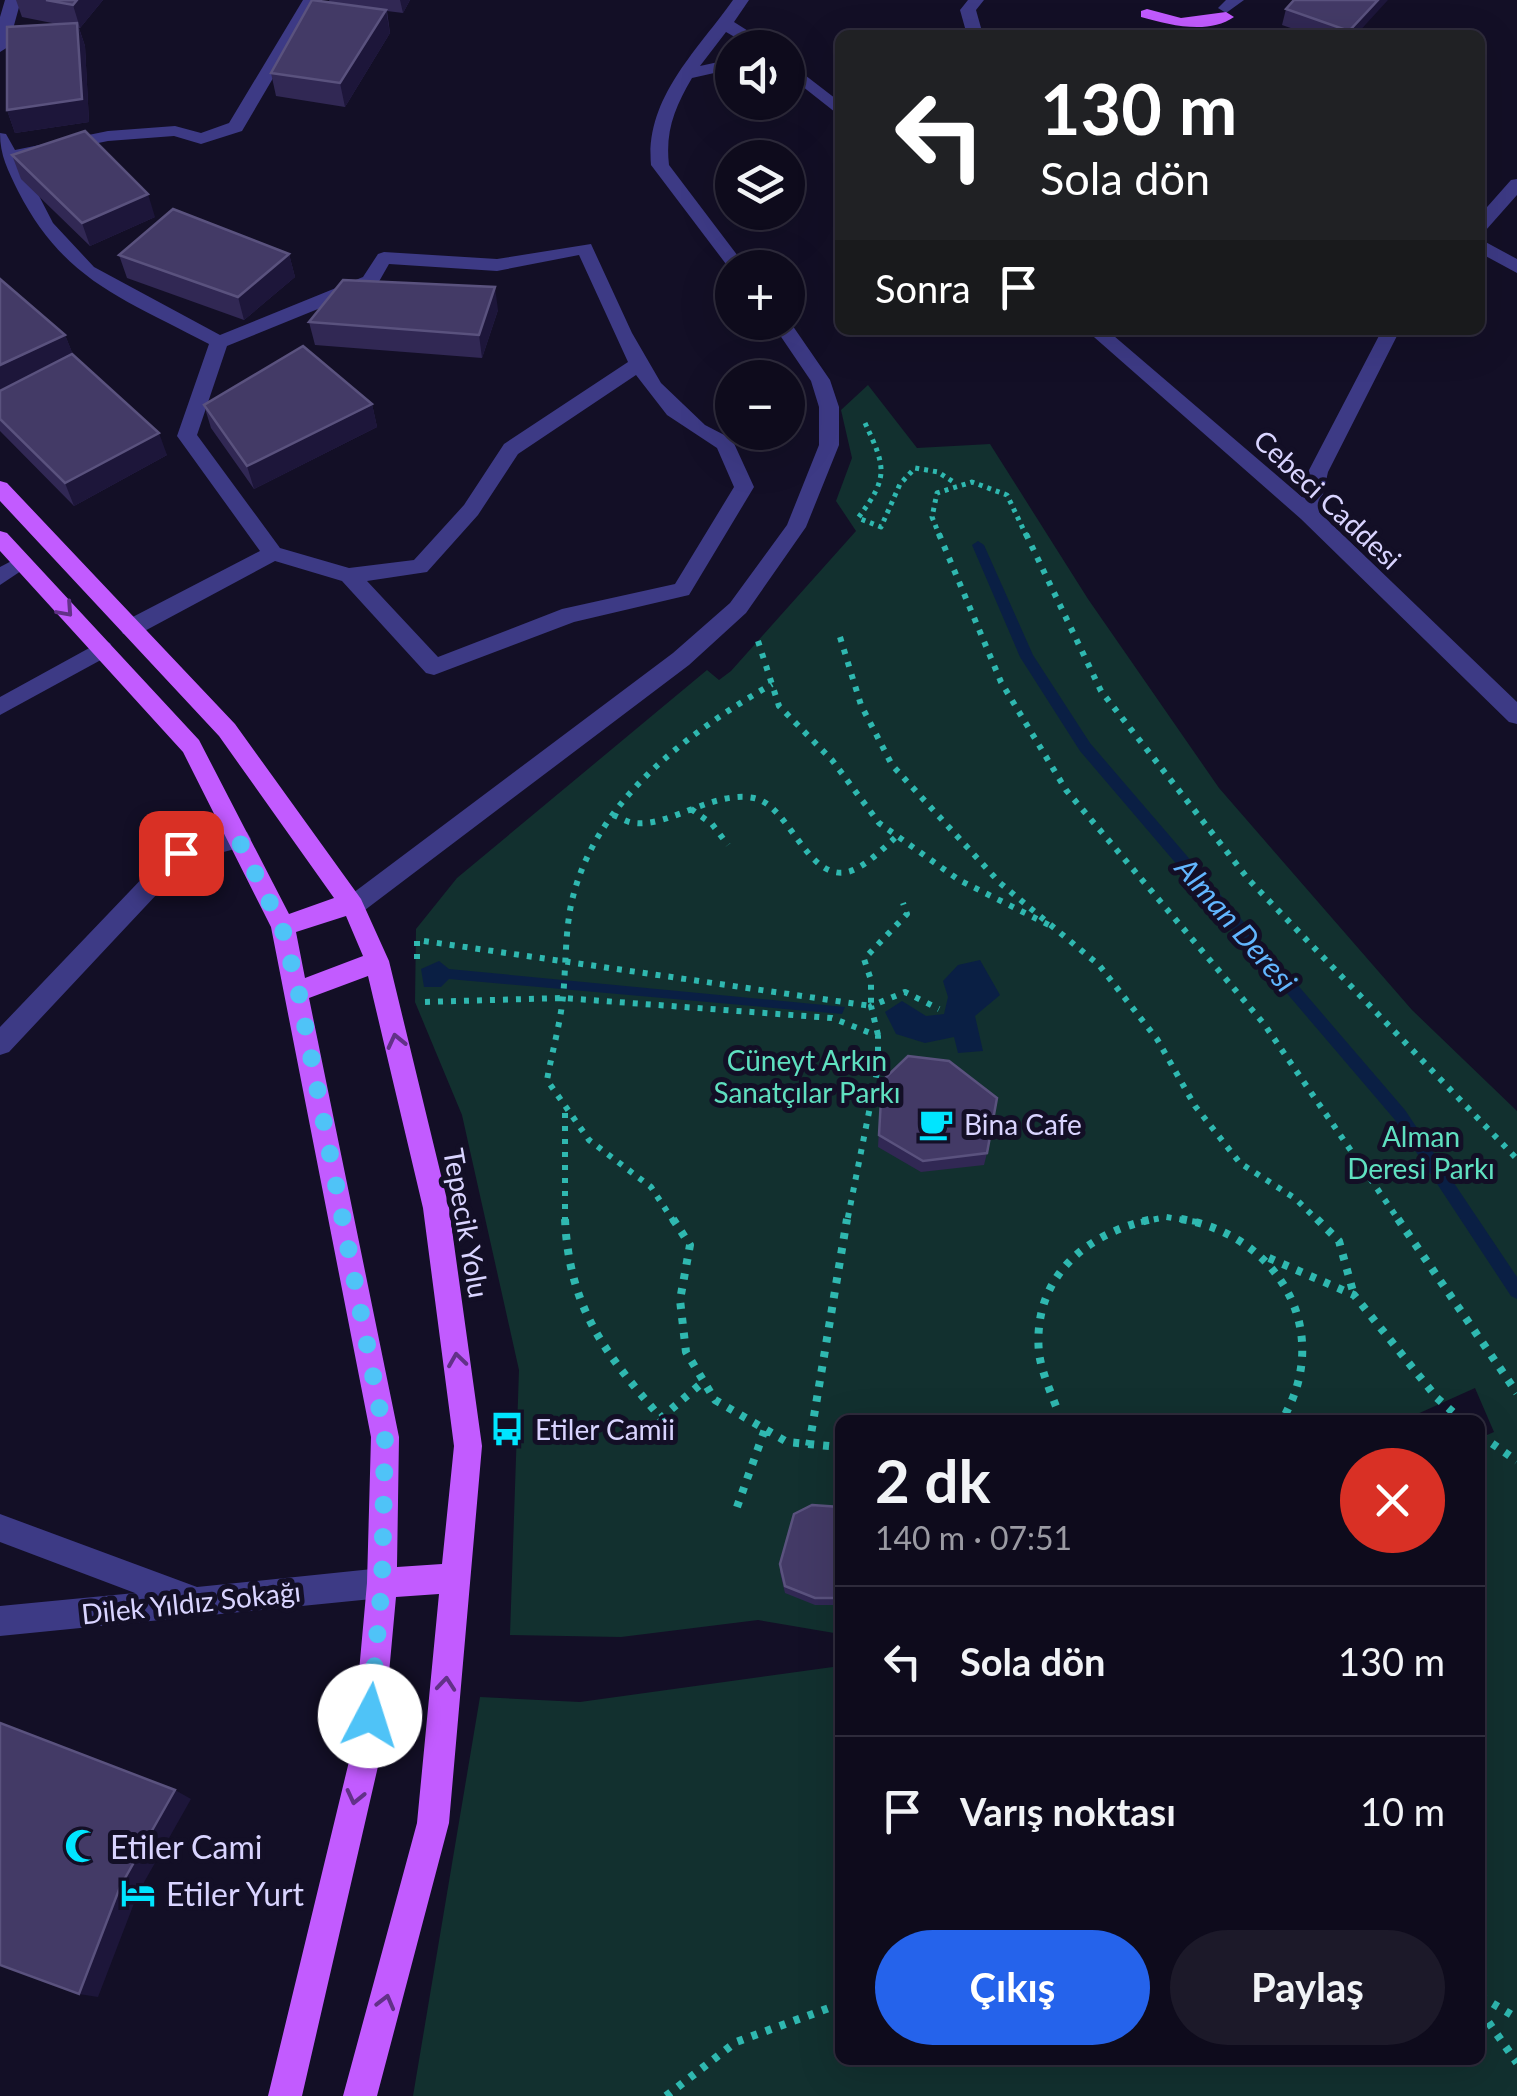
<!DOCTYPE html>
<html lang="tr">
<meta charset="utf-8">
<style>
:root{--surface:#0e0b1c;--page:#1c1929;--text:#f1f3f6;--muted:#9b9ba3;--line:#2e2b3b;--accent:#2563eb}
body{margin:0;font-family:Lato,sans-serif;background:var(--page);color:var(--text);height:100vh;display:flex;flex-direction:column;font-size:38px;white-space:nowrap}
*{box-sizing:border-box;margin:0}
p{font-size:32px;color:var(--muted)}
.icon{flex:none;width:55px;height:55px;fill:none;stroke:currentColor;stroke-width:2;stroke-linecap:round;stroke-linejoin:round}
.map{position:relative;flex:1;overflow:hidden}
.panel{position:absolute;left:835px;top:1415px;width:650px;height:650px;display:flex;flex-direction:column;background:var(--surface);border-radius:15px;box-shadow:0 10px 40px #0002,0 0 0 2px var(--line)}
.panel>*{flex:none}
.guide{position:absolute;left:835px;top:30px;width:650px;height:305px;border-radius:15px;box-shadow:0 10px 40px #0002,0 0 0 2px var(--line);background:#202124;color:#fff;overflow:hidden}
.tools{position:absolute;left:715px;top:30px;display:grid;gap:20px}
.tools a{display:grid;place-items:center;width:90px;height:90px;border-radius:50%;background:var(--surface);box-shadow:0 10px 40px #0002,0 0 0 2px var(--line);font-size:50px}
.pin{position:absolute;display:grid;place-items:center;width:85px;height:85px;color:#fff;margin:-42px;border-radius:20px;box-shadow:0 5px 15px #0006}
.me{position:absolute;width:110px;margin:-55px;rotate:5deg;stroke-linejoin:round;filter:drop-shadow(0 0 8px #0008)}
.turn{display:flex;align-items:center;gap:35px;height:210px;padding:0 40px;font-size:45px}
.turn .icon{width:130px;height:130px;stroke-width:2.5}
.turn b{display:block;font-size:70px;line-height:85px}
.then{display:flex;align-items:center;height:95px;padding:0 40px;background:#0003;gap:20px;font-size:38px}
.round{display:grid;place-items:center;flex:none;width:105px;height:105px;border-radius:52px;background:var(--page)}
.summary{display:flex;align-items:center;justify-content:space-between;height:170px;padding:0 40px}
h1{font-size:60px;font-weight:700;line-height:75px}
.button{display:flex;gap:20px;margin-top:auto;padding:20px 40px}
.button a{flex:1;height:115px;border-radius:60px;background:var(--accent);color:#fff;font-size:40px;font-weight:700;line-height:115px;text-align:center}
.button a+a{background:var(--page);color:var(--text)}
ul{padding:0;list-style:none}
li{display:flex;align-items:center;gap:30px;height:150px;padding:0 40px;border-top:2px solid var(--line)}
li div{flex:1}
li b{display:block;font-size:38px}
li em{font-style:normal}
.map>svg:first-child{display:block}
</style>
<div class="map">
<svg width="1517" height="2096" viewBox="0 0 1517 2096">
<rect width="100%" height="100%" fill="#130f26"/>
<path fill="#12302f" d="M868 385 917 448 990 444 1088 599 1219 788 1412 1010 1517 1111V2096H413L480 1697 580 1702 840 1666V2060H1480V1438L1494 1432 1475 1388 1404 1420H840V1634L758 1620 621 1637 510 1635 519 1370 462 1115 415 1002 416 929 457 878 707 670 719 680 731 671 856 531 836 501 852 458 841 410Z"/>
<path fill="#0a1f44" d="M980 960 1000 995 975 1016 983 1051 958 1053 954 1037 925 1043 896 1034 885 1012 902 1001 926 1016 944 1014 948 997 943 981 958 965Z
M439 961 449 969 845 1007 842 1014 449 979 441 987H424L421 969Z"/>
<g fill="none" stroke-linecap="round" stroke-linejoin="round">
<path fill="#0a1f44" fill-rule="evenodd" d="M978 541 984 545 1033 655 1090 743 1405 1110 1517 1277V1299L1511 1296 1395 1120 1080 751 1020 657 972 545Z"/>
<path stroke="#2fb8b0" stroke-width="5" stroke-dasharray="4 5" stroke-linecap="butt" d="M865 423C886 468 889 477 858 518L881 527 900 484 915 468 938 472 955 483
M940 537 932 517 937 493 972 482 1007 495 1027 537"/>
<path stroke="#2fb8b0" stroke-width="6" stroke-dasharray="5 8" stroke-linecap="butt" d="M939 534 1001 682 1066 790 1264 1024 1400 1222
M1026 534 1101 691 1249 880 1517 1159
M840 637 861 705 892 765 1000 883 1099 965 1157 1039 1195 1106 1240 1163 1296 1199 1319 1222
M758 641 779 706 832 760 879 823 959 880 1049 925
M691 809 712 824 728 845
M613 815C619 817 628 823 635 823 669 827 714 790 754 798 793 806 811 898 861 866 874 858 886 846 897 836
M417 959V940L871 1006V980L864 959 907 914 903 903
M425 1002 563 998 832 1018 878 1036V1067L847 1222
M878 1035 871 1006 905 992 939 1009
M565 1222V1107
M674 1222 651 1187 589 1140 547 1080C552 1052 560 1025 563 997 566 966 565 935 571 905 593 802 686 734 772 684
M1141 1222 1166 1217 1197 1222"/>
<path stroke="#2fb8b0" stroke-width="8" stroke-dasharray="6 9" stroke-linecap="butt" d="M565 1219C569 1308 605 1353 661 1418L703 1382
M673 1219 690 1245 680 1300 686 1352 715 1400 787 1442 840 1447
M1181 1219C1278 1235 1335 1331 1282 1420
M1317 1219 1339 1241 1354 1295
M1398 1219 1517 1393
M1269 1258 1354 1295 1437 1398 1462 1420
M1061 1420C1054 1399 1042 1375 1039 1353 1032 1277 1086 1233 1153 1219
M1480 1435 1517 1461
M809 1446 847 1219
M737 1507 765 1429
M1480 1996 1517 2018
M1480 2010 1517 2063
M666 2096 736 2042 840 2004"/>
<path fill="#3d3a85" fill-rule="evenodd" d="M5 0H21L8 47 0 52V17Z
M303 0H319L242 131 201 144 174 136 108 141 20 159 53 223 94 267 220 335 363 277 378 254 384 252 497 259 591 244 632 333 661 383 705 425 732 439 754 487 689 595 574 622 434 675 426 673 342 581 275 561 139 634H123L120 628 123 622 260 551 177 436 209 344C124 299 64 281 18 191 8 170 0 156 0 133L6 134 15 150 108 131 175 126 201 133 229 123ZM579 255 628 362 504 444 464 505 414 560 349 568 280 548 197 435 227 346 377 285 389 264 497 271ZM636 375 667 415 717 448 734 487 675 584 562 609 438 657 367 581 427 572 478 515 518 454Z
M733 0H749L734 22 775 48H754L726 32 700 66 732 59V69L692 78C675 107 665 131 669 165L747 268H732V272L651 165C645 98 697 51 733 0Z
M968 0H984L976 10 983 35H967L960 10Z
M1226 0H1244L1226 13 1218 8Z
M788 62 840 102V116L788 75Z
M1517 179V195L1486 230 1480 232V215L1511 180Z
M1480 239 1517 259V273L1480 253Z
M788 319 830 380 839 407V445L806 527 746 613 689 665 361 913H345L341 906 345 899 673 653 730 603 787 525 819 445V407L811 381 771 322H788Z
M1086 330H1107L1302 497 1308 472 1382 330H1400L1328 472 1319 512 1517 702V724L1509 722 1301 519Z
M23 555 33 563 0 585V567Z
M102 641 110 643 113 649 110 655 0 715V697Z
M239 830 247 832 251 839 247 846 188 861 9 1052 0 1055V1027L173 846Z
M0 1514 197 1587 382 1568 392 1573 397 1583 392 1593 382 1598 0 1636V1606L135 1593 0 1542Z"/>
<path fill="#c25bff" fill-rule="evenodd" d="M1147 9 1181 18 1226 12 1234 17C1208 35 1170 25 1141 17V11Z
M0 481 7 483 235 724 361 899 389 961 449 1208 482 1446 449 1823 377 2096H343L417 1823 439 1594 396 1597 382 1749 302 2096H268L352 1749 367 1583 371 1437 271 927 183 752 0 551V531L7 533 199 740 289 914 334 898 219 736 0 501ZM346 916 363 956 305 978 296 932ZM368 976 423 1208 454 1446 442 1564 397 1567 399 1437 309 998Z"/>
</g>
<path fill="#312854" d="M16 0H103L80 28H79L85 46 89 122 15 133 7 110 57 24 22 17Z
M329 0H410L403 13 387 11 390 33 345 107 276 96 271 73 330 2Z
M1294 0 1356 35H1311L1282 25 1286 9Z
M12 155 155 217 90 246 21 179Z
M289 254 295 277 244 320 127 278 119 255Z
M0 279 65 335 73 355 167 455 74 506 0 431Z
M498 310 482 358 315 345 309 322Z
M372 404 377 427 254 489 211 428 204 405Z
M881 1093 987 1153 984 1165 921 1172 878 1147Z
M840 1507V1605H815L785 1593 780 1572V1564Z"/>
<path fill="#1d163a" d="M77 0H103L80 28 73 5Z
M400 0H410L403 13Z
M1378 0H1388L1356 35H1348L1349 31Z
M386 10 390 33 345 107 340 83Z
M77 23 85 46 89 122 15 133 7 110Z
M148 194 155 217 90 246 82 223Z
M289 254 295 277 244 320 238 297Z
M495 287 498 310 482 358 479 335Z
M65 335 74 357 0 392V365Z
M372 404 377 427 254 489 247 466Z
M159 433 167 455 74 506 65 483Z
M175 1790 191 1799 138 1893 98 1997 79 1994 120 1887Z"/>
<path fill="#433a66" stroke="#5a527e" stroke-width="2.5" d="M46 0H77L73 5Z
M312 0 386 10 340 83 271 73Z
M1294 0H1378L1349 31 1286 9Z
M77 23 82 99 7 110V27Z
M85 131 148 194 82 223 12 155Z
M173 209 289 254 238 297 119 255Z
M0 279 65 335 0 365Z
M343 280 495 287 479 335 309 322Z
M303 346 372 404 247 466 204 405Z
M72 354 159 433 65 483 0 419V391Z
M908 1056 949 1061 997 1098 987 1153 923 1161 879 1135 882 1081Z
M812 1505 840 1507V1598H815L785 1586 780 1564 794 1514Z
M0 1723 175 1790 120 1887 79 1994 0 1965Z"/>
<defs><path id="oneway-chevron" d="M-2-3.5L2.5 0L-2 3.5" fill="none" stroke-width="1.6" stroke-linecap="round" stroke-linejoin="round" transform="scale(2.5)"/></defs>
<g stroke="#623188">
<use href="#oneway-chevron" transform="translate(66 610) rotate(48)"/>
<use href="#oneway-chevron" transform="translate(396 1041) rotate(-103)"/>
<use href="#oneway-chevron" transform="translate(457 1360) rotate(-98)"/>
<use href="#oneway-chevron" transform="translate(446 1684) rotate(-85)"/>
<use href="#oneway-chevron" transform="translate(355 1797) rotate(103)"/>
<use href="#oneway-chevron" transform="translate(386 2002) rotate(-75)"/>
</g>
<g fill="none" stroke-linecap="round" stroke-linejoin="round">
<path stroke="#4fc3f7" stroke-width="18" stroke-dasharray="0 32.4" d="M181 853 238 839 282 927 298 989 385 1437 382 1583 370 1716"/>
</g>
<defs>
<g id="cafe-bare" transform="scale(2.7)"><path d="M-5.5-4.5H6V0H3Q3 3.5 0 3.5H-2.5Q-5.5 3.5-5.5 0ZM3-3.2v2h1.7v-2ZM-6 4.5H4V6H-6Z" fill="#00e5ff" stroke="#130f26" stroke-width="2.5" paint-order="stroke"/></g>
<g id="bus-bare" transform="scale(2.7)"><path d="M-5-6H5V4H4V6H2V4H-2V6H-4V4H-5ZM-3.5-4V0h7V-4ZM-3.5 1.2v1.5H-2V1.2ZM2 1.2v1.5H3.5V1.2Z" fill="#00e5ff" stroke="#130f26" stroke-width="2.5" paint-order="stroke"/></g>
<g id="mosque-bare" transform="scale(2.7)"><path d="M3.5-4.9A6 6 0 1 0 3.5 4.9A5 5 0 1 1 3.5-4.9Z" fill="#00e5ff" stroke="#130f26" stroke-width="2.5" paint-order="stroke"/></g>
<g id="hotel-bare" transform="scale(2.7)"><path d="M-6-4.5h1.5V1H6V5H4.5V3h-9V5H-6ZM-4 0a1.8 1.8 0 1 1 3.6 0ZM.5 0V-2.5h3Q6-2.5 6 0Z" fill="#00e5ff" stroke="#130f26" stroke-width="2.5" paint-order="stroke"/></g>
</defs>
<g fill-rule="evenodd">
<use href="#cafe-bare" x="936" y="1124"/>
<use href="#bus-bare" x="507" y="1429"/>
<use href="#mosque-bare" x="82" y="1846"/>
<use href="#hotel-bare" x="138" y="1893"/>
</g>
<g text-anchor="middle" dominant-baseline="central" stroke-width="10" stroke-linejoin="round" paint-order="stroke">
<g font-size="28" fill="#d9d4ff" stroke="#130f26">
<text transform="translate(1328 499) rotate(43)">Cebeci Caddesi</text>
<text transform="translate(467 1223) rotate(80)">Tepecik Yolu</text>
<text transform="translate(191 1602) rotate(-6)">Dilek Yıldız Sokağı</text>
</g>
<g font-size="28" fill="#5fe0c0" stroke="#130f26">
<text x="807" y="1060">Cüneyt Arkın<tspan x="807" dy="32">Sanatçılar Parkı</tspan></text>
<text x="1421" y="1136">Alman<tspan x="1421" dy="32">Deresi Parkı</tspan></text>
</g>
<g font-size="28" fill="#d9d4ff" stroke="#130f26" text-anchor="start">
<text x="964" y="1124">Bina Cafe</text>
<text x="535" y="1429">Etiler Camii</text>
</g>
<g font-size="30" font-style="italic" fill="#62b6ff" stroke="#130f26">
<text transform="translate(1237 924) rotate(49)">Alman Deresi</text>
</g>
<g font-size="32" fill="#d9d4ff" stroke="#130f26" text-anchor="start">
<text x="110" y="1846">Etiler Cami</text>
<text x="166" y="1893">Etiler Yurt</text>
</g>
</g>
</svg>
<div class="tools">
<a><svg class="icon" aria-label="sound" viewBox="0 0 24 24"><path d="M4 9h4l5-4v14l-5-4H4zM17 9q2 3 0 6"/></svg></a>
<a><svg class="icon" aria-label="layers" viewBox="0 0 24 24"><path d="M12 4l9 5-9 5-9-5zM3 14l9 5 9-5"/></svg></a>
<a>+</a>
<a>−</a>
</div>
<div class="pin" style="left:181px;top:853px;background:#d93025"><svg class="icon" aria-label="arrive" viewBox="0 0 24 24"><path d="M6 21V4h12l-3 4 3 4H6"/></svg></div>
<svg class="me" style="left:370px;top:1716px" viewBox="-20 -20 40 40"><circle r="19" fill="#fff"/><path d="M0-13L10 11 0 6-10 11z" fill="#4fc3f7"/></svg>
<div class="guide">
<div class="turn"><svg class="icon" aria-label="left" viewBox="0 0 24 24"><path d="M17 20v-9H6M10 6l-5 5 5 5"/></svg><div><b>130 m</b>Sola dön</div></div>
<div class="then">Sonra<svg class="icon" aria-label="arrive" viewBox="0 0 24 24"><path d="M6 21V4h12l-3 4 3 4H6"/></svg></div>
</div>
<section class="panel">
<div class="summary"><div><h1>2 dk</h1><p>140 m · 07:51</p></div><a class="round" style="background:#d93025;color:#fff"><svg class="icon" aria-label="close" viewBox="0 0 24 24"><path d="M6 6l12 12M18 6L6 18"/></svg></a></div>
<ul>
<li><svg class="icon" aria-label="left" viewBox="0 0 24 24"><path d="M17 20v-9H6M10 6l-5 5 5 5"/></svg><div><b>Sola dön</b></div><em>130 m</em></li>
<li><svg class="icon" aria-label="arrive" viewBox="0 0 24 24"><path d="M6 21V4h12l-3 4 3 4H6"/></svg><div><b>Varış noktası</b></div><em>10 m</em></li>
</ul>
<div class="button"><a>Çıkış</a><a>Paylaş</a></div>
</section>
</div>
